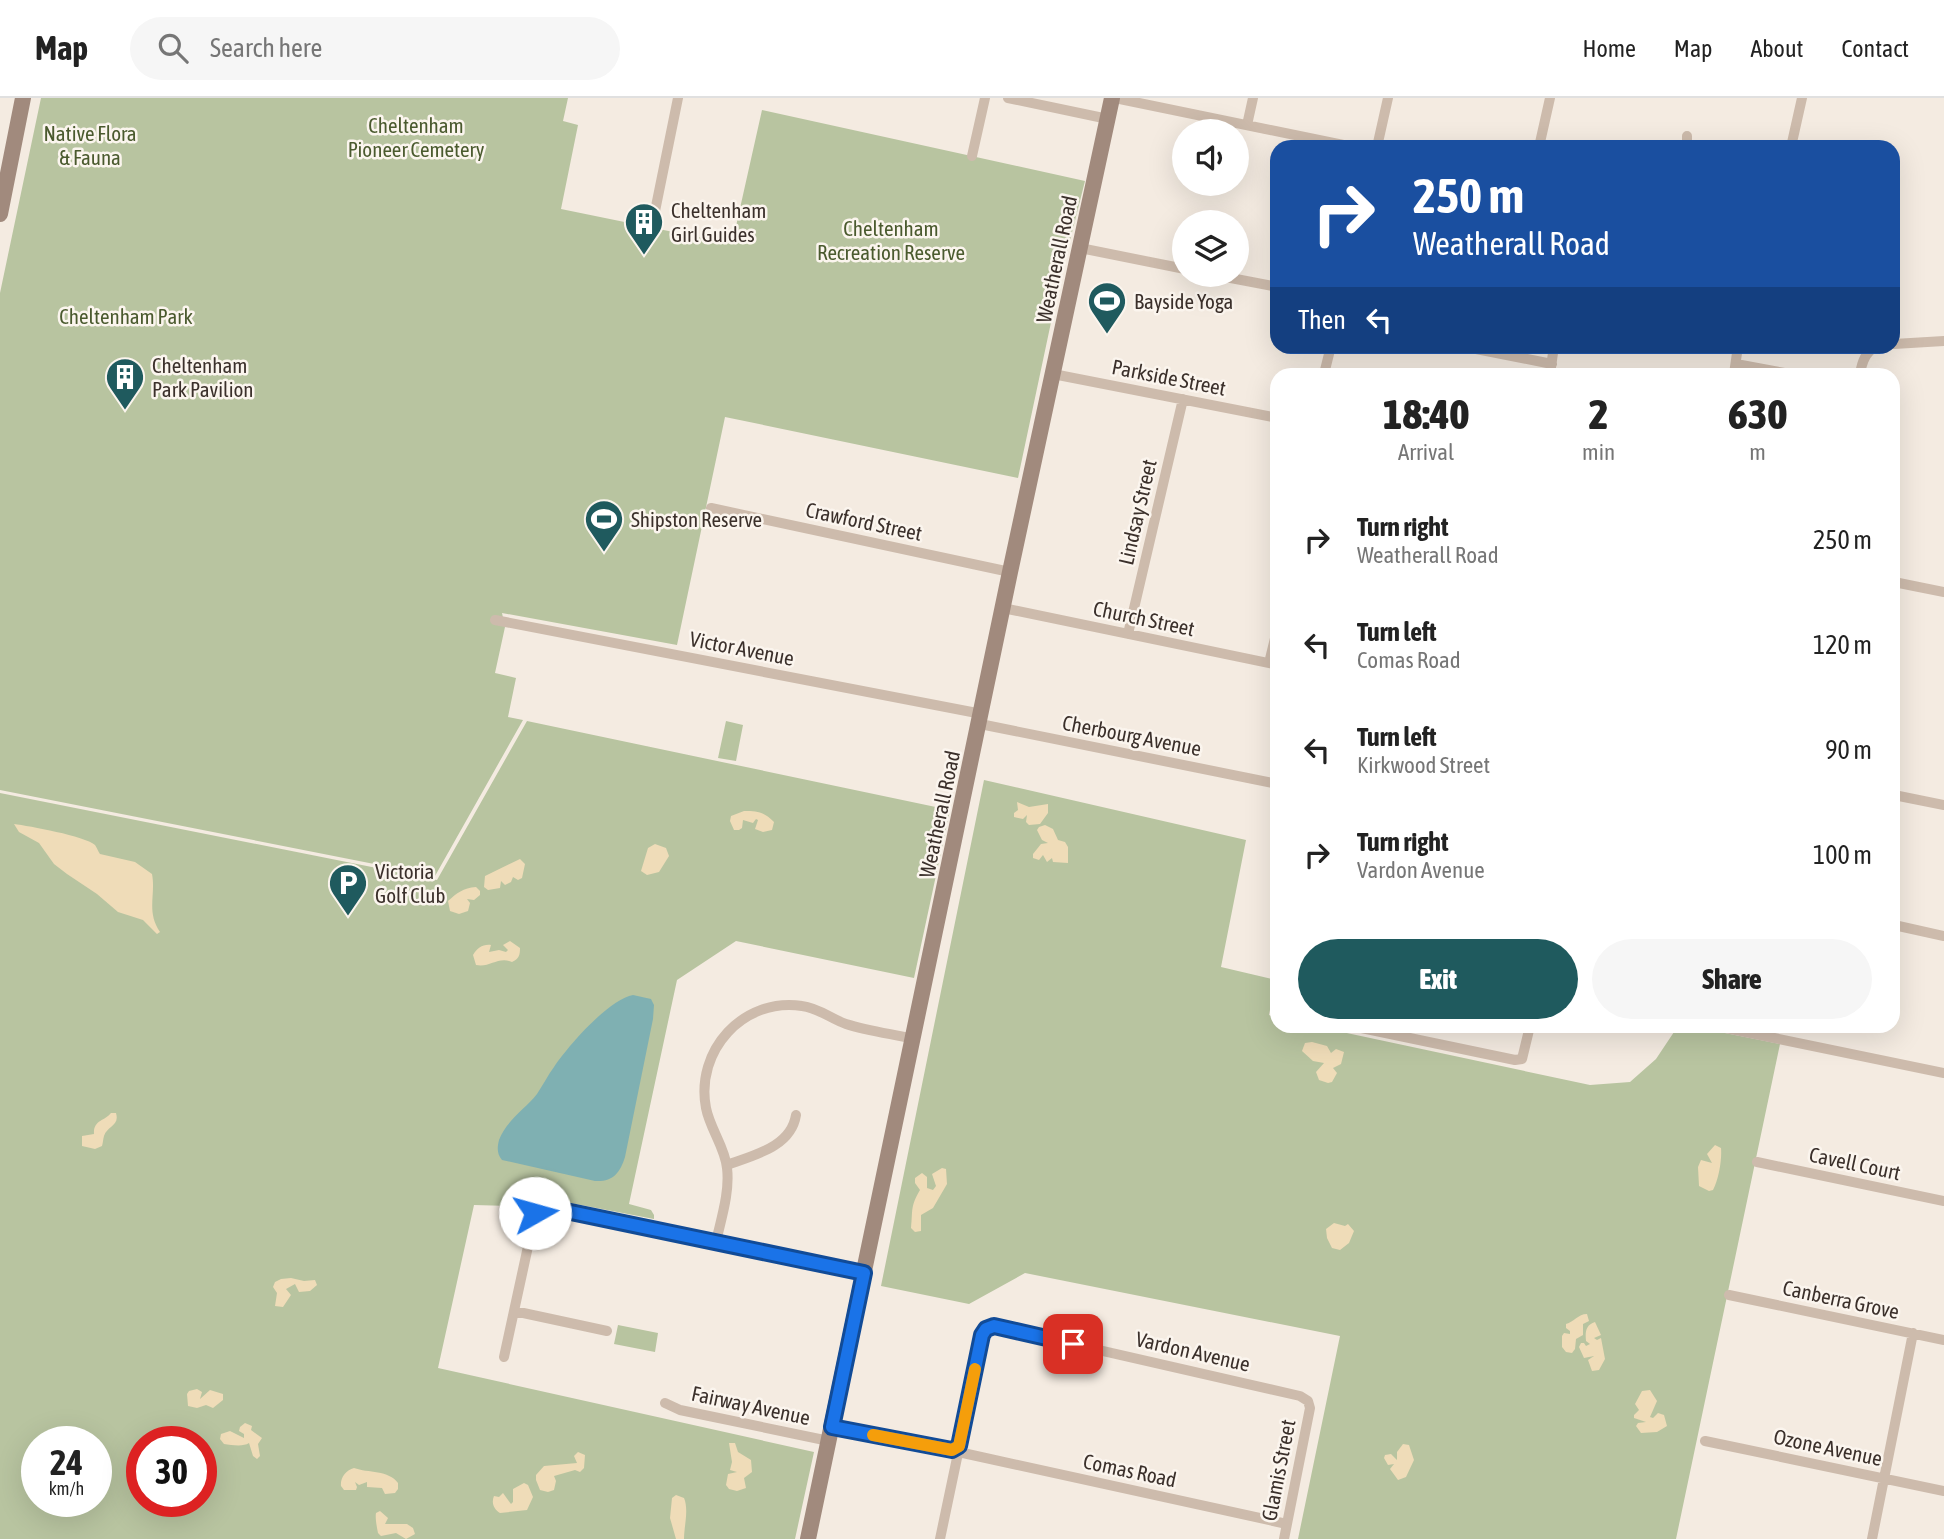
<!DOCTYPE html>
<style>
:root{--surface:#fff;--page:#f6f6f6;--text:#222;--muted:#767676;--line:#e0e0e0;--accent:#1f5a5e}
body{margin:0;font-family:"Asap Condensed",sans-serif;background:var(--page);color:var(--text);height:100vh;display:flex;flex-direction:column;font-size:26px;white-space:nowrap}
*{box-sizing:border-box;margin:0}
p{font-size:23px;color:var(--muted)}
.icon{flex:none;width:38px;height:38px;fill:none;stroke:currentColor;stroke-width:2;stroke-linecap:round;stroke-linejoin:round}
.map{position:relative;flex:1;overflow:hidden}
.panel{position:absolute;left:1270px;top:270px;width:630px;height:665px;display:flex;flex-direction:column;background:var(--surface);border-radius:21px;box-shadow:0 7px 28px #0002}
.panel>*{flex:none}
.banner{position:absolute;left:1270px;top:42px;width:630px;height:214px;border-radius:21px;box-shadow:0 7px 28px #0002;background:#1a4fa0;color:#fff;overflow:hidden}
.buttons{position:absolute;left:1172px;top:21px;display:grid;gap:14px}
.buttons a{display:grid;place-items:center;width:77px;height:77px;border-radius:50%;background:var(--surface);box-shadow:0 7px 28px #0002;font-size:35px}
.speed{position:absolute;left:21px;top:1328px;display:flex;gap:14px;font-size:35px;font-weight:700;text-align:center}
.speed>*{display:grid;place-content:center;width:91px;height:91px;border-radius:50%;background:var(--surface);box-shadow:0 7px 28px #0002;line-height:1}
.speed small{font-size:18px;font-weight:400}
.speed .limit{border:10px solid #d22;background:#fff;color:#111}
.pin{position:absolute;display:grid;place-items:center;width:60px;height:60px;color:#fff;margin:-30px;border-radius:14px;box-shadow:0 4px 10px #0006}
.me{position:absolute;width:77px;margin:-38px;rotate:83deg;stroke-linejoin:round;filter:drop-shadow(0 0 5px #0008)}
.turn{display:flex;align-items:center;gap:24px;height:147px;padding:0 28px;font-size:32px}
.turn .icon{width:91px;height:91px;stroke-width:2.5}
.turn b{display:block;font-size:49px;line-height:60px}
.then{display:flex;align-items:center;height:66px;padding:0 28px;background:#0003;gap:14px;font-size:26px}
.eta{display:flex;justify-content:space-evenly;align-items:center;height:119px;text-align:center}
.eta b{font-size:42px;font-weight:800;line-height:49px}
.primary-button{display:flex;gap:14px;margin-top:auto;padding:14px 28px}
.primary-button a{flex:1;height:80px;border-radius:42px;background:var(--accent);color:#fff;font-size:28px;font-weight:800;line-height:80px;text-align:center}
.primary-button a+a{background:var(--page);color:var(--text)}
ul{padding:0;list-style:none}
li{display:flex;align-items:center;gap:21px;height:105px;padding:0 28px}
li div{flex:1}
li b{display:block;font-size:26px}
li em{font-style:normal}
header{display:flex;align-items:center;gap:42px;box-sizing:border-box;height:98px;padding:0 35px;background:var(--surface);border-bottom:2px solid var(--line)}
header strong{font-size:33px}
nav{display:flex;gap:38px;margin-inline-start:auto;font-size:24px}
.search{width:490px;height:63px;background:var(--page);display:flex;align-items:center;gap:18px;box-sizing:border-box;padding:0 24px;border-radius:38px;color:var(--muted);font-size:26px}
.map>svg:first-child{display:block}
</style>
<header>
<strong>Map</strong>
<div class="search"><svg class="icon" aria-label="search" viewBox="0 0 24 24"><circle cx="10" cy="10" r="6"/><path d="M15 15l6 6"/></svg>Search here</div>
<nav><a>Home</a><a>Map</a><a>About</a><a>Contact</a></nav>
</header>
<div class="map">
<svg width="1944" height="1441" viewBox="0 0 1944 1441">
<rect width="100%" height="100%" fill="#f4ebe1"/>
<path fill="#b8c4a0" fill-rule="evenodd" d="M41 0H568L563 23 578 27 561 111 732 146 762 12 1085 83 1060 182 1018 380 725 319 677 547 502 515 505 529 495 575 516 580 508 619 523 622 435 778 0 692V195Z
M527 623 950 712 914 880 736 843 677 882 629 1106 651 1112 654 1117V1121L534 1098 530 1102 526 1112 512 1108 474 1107 438 1270 814 1354 795 1441H0V695L437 782ZM37 1344H96V1404H37ZM142 1344H201V1404H142Z
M726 623 743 627 736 663 718 660Z
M984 682 1246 742 1221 869 1276 882 1269 917 1277 920 1278 928H1314L1590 987 1630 984 1656 961 1678 928H1690L1780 946 1676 1441H1298L1340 1238 1025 1175 969 1206 881 1188Z
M618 1227 658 1235 655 1254 614 1246Z"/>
<path fill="#efdcb8" d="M1017 704 1029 709 1048 706V715L1040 726 1029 727 1026 724 1027 717 1023 721 1014 719V715L1018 712Z
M744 713C758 713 764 714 774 724L772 732 763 734 755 731 758 722 756 721 753 725 743 722 742 730 739 732H734L730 723 731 718Z
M14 726C29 728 85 738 95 747 96 748 99 755 100 756L135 764 152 776C156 797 146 813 160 834L157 836 143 822 118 814 97 796 67 776 54 766 39 745 19 734Z
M1045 727 1053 731 1058 742 1065 744 1068 749V765L1053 764 1052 760 1047 764 1043 757 1039 762 1033 760V756L1041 746 1048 745 1042 742 1037 732 1039 729Z
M655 746 666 750 669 758 659 774 647 777 641 773 648 750Z
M520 761 525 766 522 780 518 782 513 779 511 784 505 787 501 783 500 790 488 792 484 789 485 778Z
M476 789 480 793V797L474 802 467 801 470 805 468 813 459 816 450 813 448 803C457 795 463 790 476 789Z
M510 843 520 850C520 857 519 861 512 864 498 858 490 870 476 867L473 857C477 850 483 846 491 847L489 854 499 852 506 854 508 852 503 847Z
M1312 944 1327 948 1331 955 1336 951 1344 954 1341 966 1333 970 1337 975 1332 984 1328 985 1319 982 1316 974 1324 965 1313 963 1302 953 1305 945Z
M111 1015H116C120 1028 107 1028 104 1038 103 1041 103 1045 102 1048L95 1051 82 1048V1038L94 1036C93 1022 105 1023 111 1015Z
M1715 1047 1721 1050C1722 1061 1719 1081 1713 1092L1709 1093 1699 1088 1698 1069 1701 1062 1712 1065 1707 1056Z
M942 1070 946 1071 947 1086 933 1110 921 1117V1133L915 1134 911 1130C913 1112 910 1109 920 1092L915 1085V1080L922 1075 927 1079V1090L933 1092 936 1088 932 1076Z
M1334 1125 1345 1128 1348 1126 1354 1133 1349 1145 1340 1152 1332 1150 1327 1140 1326 1131Z
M291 1180 304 1183 315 1182 317 1187 310 1193 299 1194 295 1186 286 1191 291 1197 283 1209 275 1208 277 1195 273 1189 275 1184 281 1181Z
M1587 1216 1589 1223 1583 1226V1237L1576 1241 1575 1251 1572 1255 1566 1254 1562 1249V1238L1564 1235 1570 1236V1233L1566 1230V1226C1574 1224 1578 1216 1587 1216Z
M1595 1224 1601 1237 1594 1240 1597 1242 1601 1240 1605 1261 1599 1272 1592 1273 1588 1262 1594 1258 1584 1260 1579 1249 1581 1245H1584L1586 1248 1590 1246 1586 1243C1585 1233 1586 1227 1595 1224Z
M197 1291 202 1294 200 1301 210 1292 223 1296V1302L213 1310 206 1307 197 1310 188 1308 187 1296 189 1293Z
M1650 1292 1657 1303 1650 1319 1653 1320 1658 1315 1664 1317 1667 1328 1657 1334 1641 1335 1636 1328 1638 1325 1646 1324 1634 1320V1317L1639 1312 1635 1306 1642 1293Z
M245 1325 252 1328 251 1332 262 1340 258 1346 260 1358 257 1361 253 1358 249 1345C243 1349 232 1347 224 1346L220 1341 221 1336 230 1333 244 1340V1336L239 1333 240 1329Z
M729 1345H735L738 1354 751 1362 752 1374 744 1380 746 1390 737 1393 729 1391 726 1387 728 1376 737 1374 730 1372 732 1364Z
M1403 1346 1409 1347 1414 1362 1406 1379 1398 1382 1390 1371 1394 1366 1388 1367 1384 1360 1385 1357 1391 1356 1397 1362V1354Z
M578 1354 585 1357 584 1370 580 1374 575 1372 554 1378 556 1383 554 1392 548 1394 540 1392 536 1382V1377L544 1368 577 1365 574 1358Z
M354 1370C368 1375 389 1372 398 1385V1391L395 1395 385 1396 382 1390 367 1389V1384L359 1387 355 1384 357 1389 356 1392H344L341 1388C340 1380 346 1372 354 1370Z
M524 1385 528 1387 533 1399 527 1412 500 1415C494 1411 491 1405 494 1398L499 1399 503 1395 511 1406 513 1404V1391Z
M676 1397 684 1400C689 1412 684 1428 684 1441H676L670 1420 672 1400Z
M380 1413 388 1420 385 1426H407L413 1430 415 1436 406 1441 396 1435 381 1438 378 1435C377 1430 375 1420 376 1415Z"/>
<path fill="#7fb0b2" d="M633 897 651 901 654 907 653 921 625 1059C620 1075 613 1084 595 1083L502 1062C497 1056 497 1050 499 1042 506 1023 525 1011 537 996 543 987 548 977 554 969 568 948 609 901 633 897Z"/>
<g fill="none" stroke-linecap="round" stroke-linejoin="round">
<path stroke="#cdbbac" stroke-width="10" d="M1008 0 1108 21
M1115 0 1353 49
M1247 27 1253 0
M1687 38V49
M1377 49 1388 0
M1539 49 1550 0
M1791 49 1802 0
M972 58 985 0
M653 132 654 118 678 0
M1080 150 1185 171
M1215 177 1278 189
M1894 246 1944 243
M1461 248 1552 266
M1736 266 1790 276
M1053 276 1278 320
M1324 276 1331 248
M1550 276 1554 248
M1734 276 1738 248
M1860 276C1862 264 1865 255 1876 248
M711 410 1010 474
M1894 484 1944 494
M1003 510 1278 567
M495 522 982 616
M1128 536 1183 301
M1269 565 1278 528
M980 626 1278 686
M1894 697 1944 707
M1894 827 1944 838
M1352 928 1515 962 1522 961 1530 928
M1716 928 1944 975
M1757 1064 1944 1103
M727 1067C754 1057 791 1049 796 1017
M716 1144C721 1121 730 1094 727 1070 725 1049 710 1031 706 1010 695 953 743 899 802 908 819 910 831 921 846 926 868 933 892 936 914 941
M1729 1197 1944 1242
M514 1213 607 1233
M504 1259 537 1107 864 1175
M665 1305 680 1312 829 1343
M832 1329 952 1352
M1705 1343 1944 1393
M959 1348 982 1237 986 1231 994 1228 1300 1298 1308 1303 1310 1310 1284 1441
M963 1355 1287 1426
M940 1441 957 1360
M1872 1441 1913 1235"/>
<path stroke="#a18a7d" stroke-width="16" d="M0 116 23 0
M808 1441 1010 474 1112 0"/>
</g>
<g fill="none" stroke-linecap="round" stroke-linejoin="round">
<g stroke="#114b97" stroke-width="18">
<path id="route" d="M535 1115 537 1107 864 1175 832 1329 952 1352 959 1348 982 1237 986 1231 994 1228 1073 1246"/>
</g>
<use href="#route" stroke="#1a73e8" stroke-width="12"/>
<path stroke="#f59e0b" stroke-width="12" d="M873 1337 952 1352 959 1348 975 1271"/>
</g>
<defs>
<g id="building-pin" transform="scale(2.0125)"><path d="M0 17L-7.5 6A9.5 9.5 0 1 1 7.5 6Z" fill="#1f5a5e" stroke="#fbf5ee"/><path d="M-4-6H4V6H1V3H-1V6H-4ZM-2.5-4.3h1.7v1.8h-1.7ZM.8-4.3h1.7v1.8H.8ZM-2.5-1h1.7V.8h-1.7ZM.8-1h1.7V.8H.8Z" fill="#fff"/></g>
<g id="stadium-pin" transform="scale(2.0125)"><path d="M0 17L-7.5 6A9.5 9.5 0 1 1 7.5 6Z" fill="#1f5a5e" stroke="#fbf5ee"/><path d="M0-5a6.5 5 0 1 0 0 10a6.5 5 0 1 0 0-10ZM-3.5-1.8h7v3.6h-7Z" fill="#fff"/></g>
<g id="parking-pin" transform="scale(2.0125)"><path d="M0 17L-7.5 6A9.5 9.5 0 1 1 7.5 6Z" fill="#1f5a5e" stroke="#fbf5ee"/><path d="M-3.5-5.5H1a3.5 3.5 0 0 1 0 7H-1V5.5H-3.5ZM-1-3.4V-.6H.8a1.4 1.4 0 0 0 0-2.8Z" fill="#fff"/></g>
</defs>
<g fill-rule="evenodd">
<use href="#building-pin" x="644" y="124"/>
<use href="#stadium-pin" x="1107" y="203"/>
<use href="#building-pin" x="125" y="279"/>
<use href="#stadium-pin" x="604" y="421"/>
<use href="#parking-pin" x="348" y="785"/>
</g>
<g text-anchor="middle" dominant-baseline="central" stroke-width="5" stroke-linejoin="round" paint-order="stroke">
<g font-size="21" fill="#4a5a2e" stroke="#fbf5ee">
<text x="416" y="27">Cheltenham<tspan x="416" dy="24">Pioneer Cemetery</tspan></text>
<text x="90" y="35">Native Flora<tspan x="90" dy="24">&amp; Fauna</tspan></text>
<text x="891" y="130">Cheltenham<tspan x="891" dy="24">Recreation Reserve</tspan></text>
<text x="126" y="218">Cheltenham Park</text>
</g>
<g font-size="21" fill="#3b302b" stroke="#fbf5ee" text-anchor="start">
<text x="671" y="112">Cheltenham<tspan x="671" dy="24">Girl Guides</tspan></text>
<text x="1134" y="203">Bayside Yoga</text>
<text x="152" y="267">Cheltenham<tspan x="152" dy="24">Park Pavilion</tspan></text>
<text x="631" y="421">Shipston Reserve</text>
<text x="375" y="773">Victoria<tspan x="375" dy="24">Golf Club</tspan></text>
</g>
<g font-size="21" fill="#3b302b" stroke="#fbf5ee">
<text transform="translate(1056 161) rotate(-78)">Weatherall Road</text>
<text transform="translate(1169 279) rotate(11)">Parkside Street</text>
<text transform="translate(1137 414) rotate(-77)">Lindsay Street</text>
<text transform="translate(864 423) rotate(12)">Crawford Street</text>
<text transform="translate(1144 520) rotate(12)">Church Street</text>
<text transform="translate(742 550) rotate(11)">Victor Avenue</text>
<text transform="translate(1132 637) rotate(11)">Cherbourg Avenue</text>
<text transform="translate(939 716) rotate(-78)">Weatherall Road</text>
<text transform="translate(1855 1065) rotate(12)">Cavell Court</text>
<text transform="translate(1841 1201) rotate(12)">Canberra Grove</text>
<text transform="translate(1193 1253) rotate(13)">Vardon Avenue</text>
<text transform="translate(751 1307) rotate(12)">Fairway Avenue</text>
<text transform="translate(1828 1349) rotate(12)">Ozone Avenue</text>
<text transform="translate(1130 1372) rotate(12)">Comas Road</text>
<text transform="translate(1278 1372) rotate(-79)">Glamis Street</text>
</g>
</g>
</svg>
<div class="buttons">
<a><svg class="icon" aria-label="sound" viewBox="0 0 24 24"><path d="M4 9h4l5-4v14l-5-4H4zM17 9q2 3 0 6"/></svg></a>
<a><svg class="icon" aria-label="layers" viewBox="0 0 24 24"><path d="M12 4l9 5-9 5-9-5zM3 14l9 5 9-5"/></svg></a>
</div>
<div class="speed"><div>24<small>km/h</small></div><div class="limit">30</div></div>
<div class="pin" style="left:1073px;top:1246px;background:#d93025"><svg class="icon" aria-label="arrive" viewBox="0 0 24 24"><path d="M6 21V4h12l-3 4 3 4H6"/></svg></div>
<svg class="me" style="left:535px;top:1115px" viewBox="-20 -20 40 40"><circle r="19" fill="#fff"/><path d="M0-13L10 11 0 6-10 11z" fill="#1a73e8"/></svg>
<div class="banner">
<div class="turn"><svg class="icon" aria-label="right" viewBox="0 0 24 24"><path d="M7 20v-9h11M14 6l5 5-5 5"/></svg><div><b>250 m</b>Weatherall Road</div></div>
<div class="then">Then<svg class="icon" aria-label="left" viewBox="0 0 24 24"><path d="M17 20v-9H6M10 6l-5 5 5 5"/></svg></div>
</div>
<section class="panel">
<div class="eta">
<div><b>18:40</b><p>Arrival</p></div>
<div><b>2</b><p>min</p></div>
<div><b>630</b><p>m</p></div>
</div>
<ul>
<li><svg class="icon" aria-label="right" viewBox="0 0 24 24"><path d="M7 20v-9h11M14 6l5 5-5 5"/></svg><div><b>Turn right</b><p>Weatherall Road</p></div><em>250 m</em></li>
<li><svg class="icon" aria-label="left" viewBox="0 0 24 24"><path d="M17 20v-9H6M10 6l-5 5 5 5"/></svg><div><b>Turn left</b><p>Comas Road</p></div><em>120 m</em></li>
<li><svg class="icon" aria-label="left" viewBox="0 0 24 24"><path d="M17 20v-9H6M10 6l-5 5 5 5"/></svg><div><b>Turn left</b><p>Kirkwood Street</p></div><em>90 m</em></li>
<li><svg class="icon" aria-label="right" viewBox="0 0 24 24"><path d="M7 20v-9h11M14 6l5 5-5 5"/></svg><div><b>Turn right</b><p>Vardon Avenue</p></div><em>100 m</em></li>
</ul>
<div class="primary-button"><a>Exit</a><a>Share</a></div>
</section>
</div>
